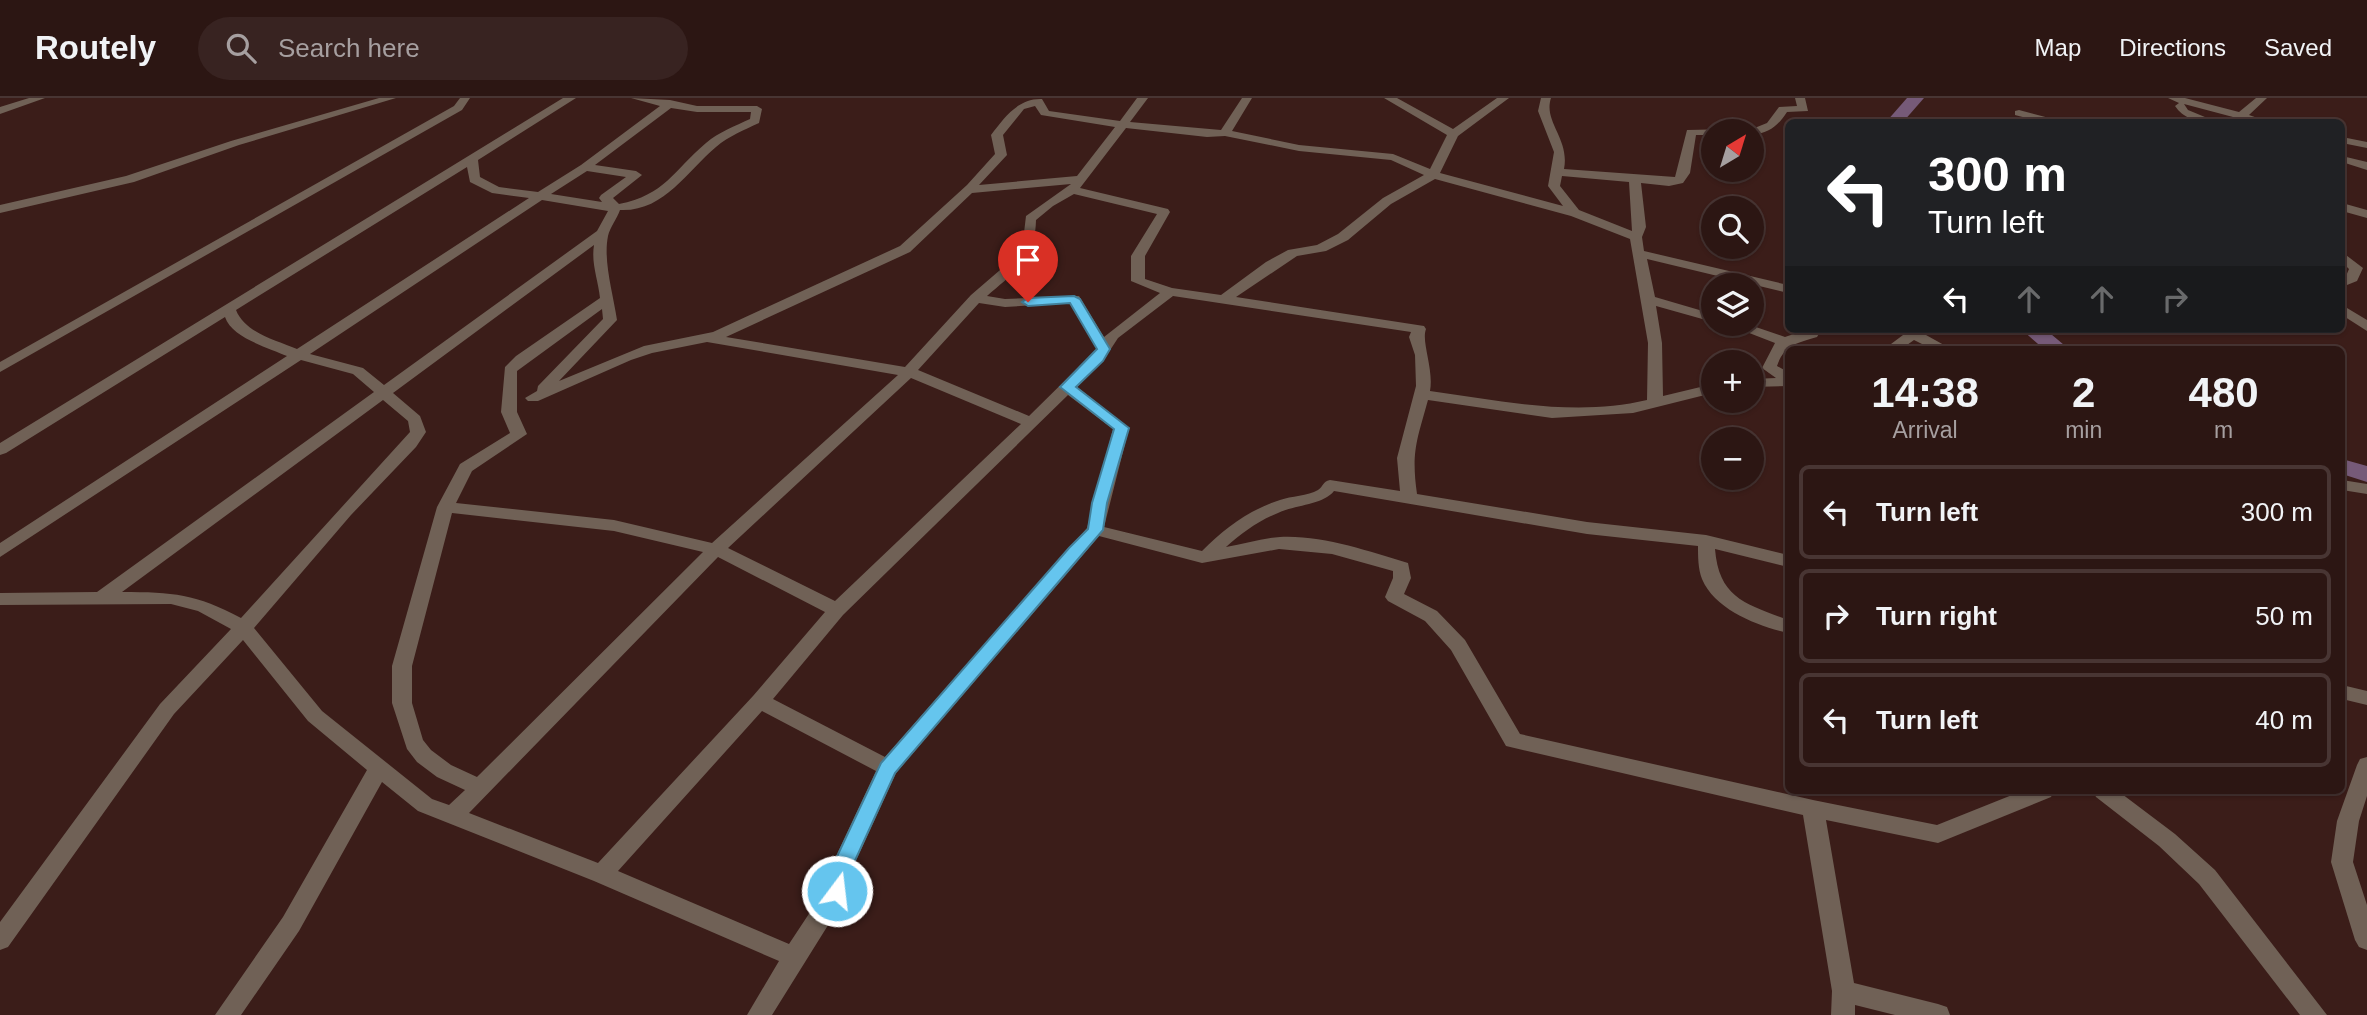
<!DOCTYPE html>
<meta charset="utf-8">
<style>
:root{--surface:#2c1613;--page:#382321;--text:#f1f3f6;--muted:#a69fa0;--line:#483533}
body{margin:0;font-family:Helvetica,sans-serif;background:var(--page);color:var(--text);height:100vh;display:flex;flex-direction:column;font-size:26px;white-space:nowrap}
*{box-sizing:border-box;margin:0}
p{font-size:23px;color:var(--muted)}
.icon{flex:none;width:38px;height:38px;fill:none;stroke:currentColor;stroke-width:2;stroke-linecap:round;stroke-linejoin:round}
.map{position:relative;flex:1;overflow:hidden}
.details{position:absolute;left:1785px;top:248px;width:560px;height:448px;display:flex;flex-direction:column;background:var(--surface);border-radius:10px;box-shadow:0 2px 5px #0004,0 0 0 2px var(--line)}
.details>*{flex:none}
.guide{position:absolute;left:1785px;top:21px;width:560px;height:214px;border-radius:10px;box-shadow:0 2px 5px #0004,0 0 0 2px var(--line);background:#202124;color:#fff;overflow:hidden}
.needle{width:46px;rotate:38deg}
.tools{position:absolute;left:1701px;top:21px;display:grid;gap:14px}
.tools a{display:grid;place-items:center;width:63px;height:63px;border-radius:50%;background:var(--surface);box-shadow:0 2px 5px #0004,0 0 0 2px var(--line);font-size:35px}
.pin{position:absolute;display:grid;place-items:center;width:60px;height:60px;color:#fff;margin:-72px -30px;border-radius:50% 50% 50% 0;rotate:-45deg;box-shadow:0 0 7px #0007}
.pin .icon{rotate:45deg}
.me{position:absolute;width:77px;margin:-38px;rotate:15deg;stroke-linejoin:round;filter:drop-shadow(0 0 5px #0008)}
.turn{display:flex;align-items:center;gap:24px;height:147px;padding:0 28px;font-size:32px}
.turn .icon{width:91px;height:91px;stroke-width:2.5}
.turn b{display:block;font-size:49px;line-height:60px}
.lanes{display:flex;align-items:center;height:66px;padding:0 28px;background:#0003;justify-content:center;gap:35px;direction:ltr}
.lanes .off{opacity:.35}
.eta{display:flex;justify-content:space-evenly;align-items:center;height:119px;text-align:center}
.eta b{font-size:42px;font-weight:700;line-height:49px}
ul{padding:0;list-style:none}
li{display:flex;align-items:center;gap:21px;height:94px;margin:0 14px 10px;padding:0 14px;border:4px solid var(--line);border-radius:10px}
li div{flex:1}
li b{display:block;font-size:26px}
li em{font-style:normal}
header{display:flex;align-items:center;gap:42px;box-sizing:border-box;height:98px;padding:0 35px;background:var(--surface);border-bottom:2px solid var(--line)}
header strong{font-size:33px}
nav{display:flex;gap:38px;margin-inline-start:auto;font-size:24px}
.search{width:490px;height:63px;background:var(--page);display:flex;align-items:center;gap:18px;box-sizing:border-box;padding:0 24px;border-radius:38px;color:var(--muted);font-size:26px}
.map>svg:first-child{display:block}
</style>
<header>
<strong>Routely</strong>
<div class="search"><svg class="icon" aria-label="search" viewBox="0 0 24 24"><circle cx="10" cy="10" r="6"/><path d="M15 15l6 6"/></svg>Search here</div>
<nav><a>Map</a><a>Directions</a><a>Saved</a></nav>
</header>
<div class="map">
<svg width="2367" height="917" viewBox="0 0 2367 917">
<rect width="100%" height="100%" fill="#3b1d19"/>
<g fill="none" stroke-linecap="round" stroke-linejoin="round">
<path fill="#765a78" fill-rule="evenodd" d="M1907 0H1924L1903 24H1886Z
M2021 231H2045L2070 252H2045Z
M2342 361 2367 368V384L2342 376Z"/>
<path fill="#706156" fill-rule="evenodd" d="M29 0H45L0 16V9Z
M379 0H396L239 47 134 84 0 115V107L126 78 231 43Z
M460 0H470L462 12 0 274V264L454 8Z
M563 0H576L478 62 480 79 499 89 538 94 581 67 660 8 631 0 670 2 697 8H757L762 11 759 25C744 32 729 38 716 49 686 74 664 114 620 112 617 121 610 129 608 138 603 163 613 195 617 222L559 283 644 248 713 234 900 148 967 87 995 56 991 37C1004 20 1018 0 1042 1L1049 13 1120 23 1137 0H1148L1130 24 1221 32 1242 0H1252L1232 33 1299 47 1393 56 1430 71 1447 37 1384 0H1397L1453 31 1497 0H1509L1458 38 1440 75 1563 108 1548 88 1554 54 1538 13 1541 0H1551C1543 24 1570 41 1564 71L1675 79 1687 32 1734 31 1735 33H1713V37H1696L1690 75 1683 85 1669 88 1641 85 1646 129 1642 139 1644 153 1788 187V195L1647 161 1655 199 1713 216V224L1656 208 1662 245 1663 298 1713 286V295L1633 315 1552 320 1428 302C1417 342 1411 354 1417 396L1587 424 1706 437 1788 457V469L1715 451C1719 501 1747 506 1788 522V535C1758 528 1715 512 1702 481 1698 471 1698 458 1698 448L1587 436 1334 393C1323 407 1294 407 1278 415 1258 423 1242 435 1226 449 1244 446 1262 440 1280 439 1323 437 1367 453 1408 465L1411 480 1404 496 1437 513 1465 542 1520 636 1813 702 1937 727 2022 693H2054L2051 699 1938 745 1826 722 1854 885 1938 906 1947 909 1950 917H1895L1855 907V917H1831L1832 893 1803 717 1506 648 1451 552 1425 523 1388 503 1385 499 1393 480V473L1332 456 1279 451 1202 465 1099 438 896 675 853 769 845 800 772 917H747L779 863 594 783 418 713 382 684 299 833 241 917H215L283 819 367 672 308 623 243 542 174 616 8 849 0 852V824L160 606 231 531 198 513 171 506 0 507V495L97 494 374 294 353 276 301 262 0 459V445L287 258C269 250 232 240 225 219L6 355 0 357V345ZM1035 8 1041 17 1115 29 1077 78 979 87 1007 57 1003 37 1024 11ZM671 10 697 14H751L750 21C735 28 719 34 706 45 673 73 665 97 619 106L613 100 642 77 636 73 595 67ZM1126 30 1207 39 1225 38 1299 53 1391 62 1424 77 1383 100 1338 136 1317 147 1288 152 1266 164 1221 197 1172 190 1145 181V158L1170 114 1168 111 1080 90ZM467 69 470 84 492 95 529 100 297 251C276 242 245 235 236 212ZM587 73 626 79 601 97 599 100 602 104 551 96ZM1562 78 1629 84 1632 133 1579 112 1560 88ZM1435 81 1571 118 1630 141 1648 245 1647 302C1576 319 1502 303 1430 293 1434 271 1421 244 1426 231L1424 228 1236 199 1297 158 1326 153 1348 142 1391 106ZM1071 86 1026 118 1023 143 1014 160 971 197 905 269 726 239 910 154 972 95ZM1074 96 1157 116 1131 158V183L1160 195 1104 239 1079 198 1005 201 987 198C1015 173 1035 163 1036 122L1053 108ZM542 102 608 113 597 133 384 287 363 270 310 256ZM594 147C591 166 598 181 600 200L516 258 505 269 501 314 510 335 460 366 437 409 392 568V605L407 651 417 664 437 679 465 692 449 707 432 701 322 613 254 530 351 417 416 349 426 334 420 318 393 295ZM1173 198 1411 234 1409 239 1415 257 1416 288 1397 360 1400 393 1330 382C1322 384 1324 388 1318 392 1308 398 1291 398 1280 402 1249 412 1225 430 1202 453L1104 429 1129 330 1077 289 1103 263 1118 240ZM979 205 1005 209 1070 205 1097 251 1029 318 918 272ZM602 211 603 221 538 288 537 293 525 300 528 303H538L631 262 652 255 707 244 898 277 712 445 614 422 456 405 472 373 527 336 517 314V273ZM911 280 1021 326 835 503 728 450ZM1068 297 1113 331 1087 430 885 659 773 601 843 517ZM383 302 408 323 410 334 241 520C196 496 173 494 122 494ZM452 415 614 433 703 454 477 679 451 667 431 652 423 642 412 605V568ZM718 459 825 514 753 598 598 765 469 715ZM762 613 876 673 831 769 826 790 789 846 618 773Z
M1795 0H1805L1808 13 1787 14C1778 28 1769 35 1752 37V33H1747L1767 25 1779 9 1797 8Z
M2168 0H2185L2239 14 2256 0H2267L2249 17 2269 24 2243 22 2231 24 2233 19 2184 6 2188 12 2217 24C2201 25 2184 22 2175 8L2179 5Z
M2019 12 2057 22 2059 24H2042L2015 17V13Z
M2342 39 2367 44V50L2342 45Z
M2342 58 2367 64V72L2342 64Z
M2342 105 2367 112V120L2342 113Z
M2342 154 2363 170 2357 183 2342 189V180L2346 178 2349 171 2342 164Z
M2342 207 2367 222V233L2342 217Z
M1726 226H1747L1785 239 1808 231H1822L1817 239C1797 245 1784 247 1777 268L1788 274V288L1752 289V281L1776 280 1762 270 1775 245Z
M1895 231H1939L1926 237 1953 252H1934L1914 242 1900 252H1883L1903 237Z
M2342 382 2367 386V396L2342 392Z
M2342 587 2367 593V607L2342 601Z
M2367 659V698L2359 723 2353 764 2367 807V852L2359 849 2355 842 2331 764 2337 723 2357 667 2360 661Z
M2093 693H2118L2175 736 2215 772 2327 917H2300L2199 786 2159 748 2096 699Z"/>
</g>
<path fill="#65c5ee" stroke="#42809b" stroke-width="2" d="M1074 198 1080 201 1110 251 1103 263 1076 289 1129 330 1107 405 1103 432 895 675 852 769 845 799 837 802 830 799 827 793 832 769 881 665 1069 450 1088 431 1092 405 1114 331 1060 289 1097 251 1070 205 1028 208 1022 204 1028 200Z"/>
</svg>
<div class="tools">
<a><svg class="needle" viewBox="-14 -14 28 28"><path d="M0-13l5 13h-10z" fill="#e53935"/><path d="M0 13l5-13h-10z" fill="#a69fa0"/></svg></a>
<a><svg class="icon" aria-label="search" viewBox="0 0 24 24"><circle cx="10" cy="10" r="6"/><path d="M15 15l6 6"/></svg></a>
<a><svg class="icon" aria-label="layers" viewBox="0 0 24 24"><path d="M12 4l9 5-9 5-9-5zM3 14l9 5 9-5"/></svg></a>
<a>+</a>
<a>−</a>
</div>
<div class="pin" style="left:1028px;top:204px;background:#d93025"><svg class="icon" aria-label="arrive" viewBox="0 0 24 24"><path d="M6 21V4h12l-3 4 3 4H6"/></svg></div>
<svg class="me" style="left:837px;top:793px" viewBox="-20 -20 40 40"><circle r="17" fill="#65c5ee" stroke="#fff" stroke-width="3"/><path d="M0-11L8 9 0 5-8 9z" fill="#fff"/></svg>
<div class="guide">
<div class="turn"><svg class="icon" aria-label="left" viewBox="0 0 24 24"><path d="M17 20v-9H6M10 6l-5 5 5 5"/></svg><div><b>300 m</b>Turn left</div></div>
<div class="lanes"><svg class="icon" aria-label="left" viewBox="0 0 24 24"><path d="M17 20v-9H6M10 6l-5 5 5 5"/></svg><svg class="icon off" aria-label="ahead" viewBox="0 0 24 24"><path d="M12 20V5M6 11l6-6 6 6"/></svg><svg class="icon off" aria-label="ahead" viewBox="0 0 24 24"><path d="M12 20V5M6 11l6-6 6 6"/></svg><svg class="icon off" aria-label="right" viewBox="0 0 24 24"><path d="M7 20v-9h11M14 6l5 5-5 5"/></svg></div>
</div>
<section class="details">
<div class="eta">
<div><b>14:38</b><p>Arrival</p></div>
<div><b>2</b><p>min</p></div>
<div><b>480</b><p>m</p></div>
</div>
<ul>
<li><svg class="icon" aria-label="left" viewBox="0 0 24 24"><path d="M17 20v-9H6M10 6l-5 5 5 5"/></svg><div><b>Turn left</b></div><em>300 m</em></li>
<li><svg class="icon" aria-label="right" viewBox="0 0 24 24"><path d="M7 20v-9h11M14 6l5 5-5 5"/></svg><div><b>Turn right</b></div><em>50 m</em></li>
<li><svg class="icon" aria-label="left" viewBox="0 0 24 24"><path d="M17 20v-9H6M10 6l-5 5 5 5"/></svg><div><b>Turn left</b></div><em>40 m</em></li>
</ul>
</section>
</div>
